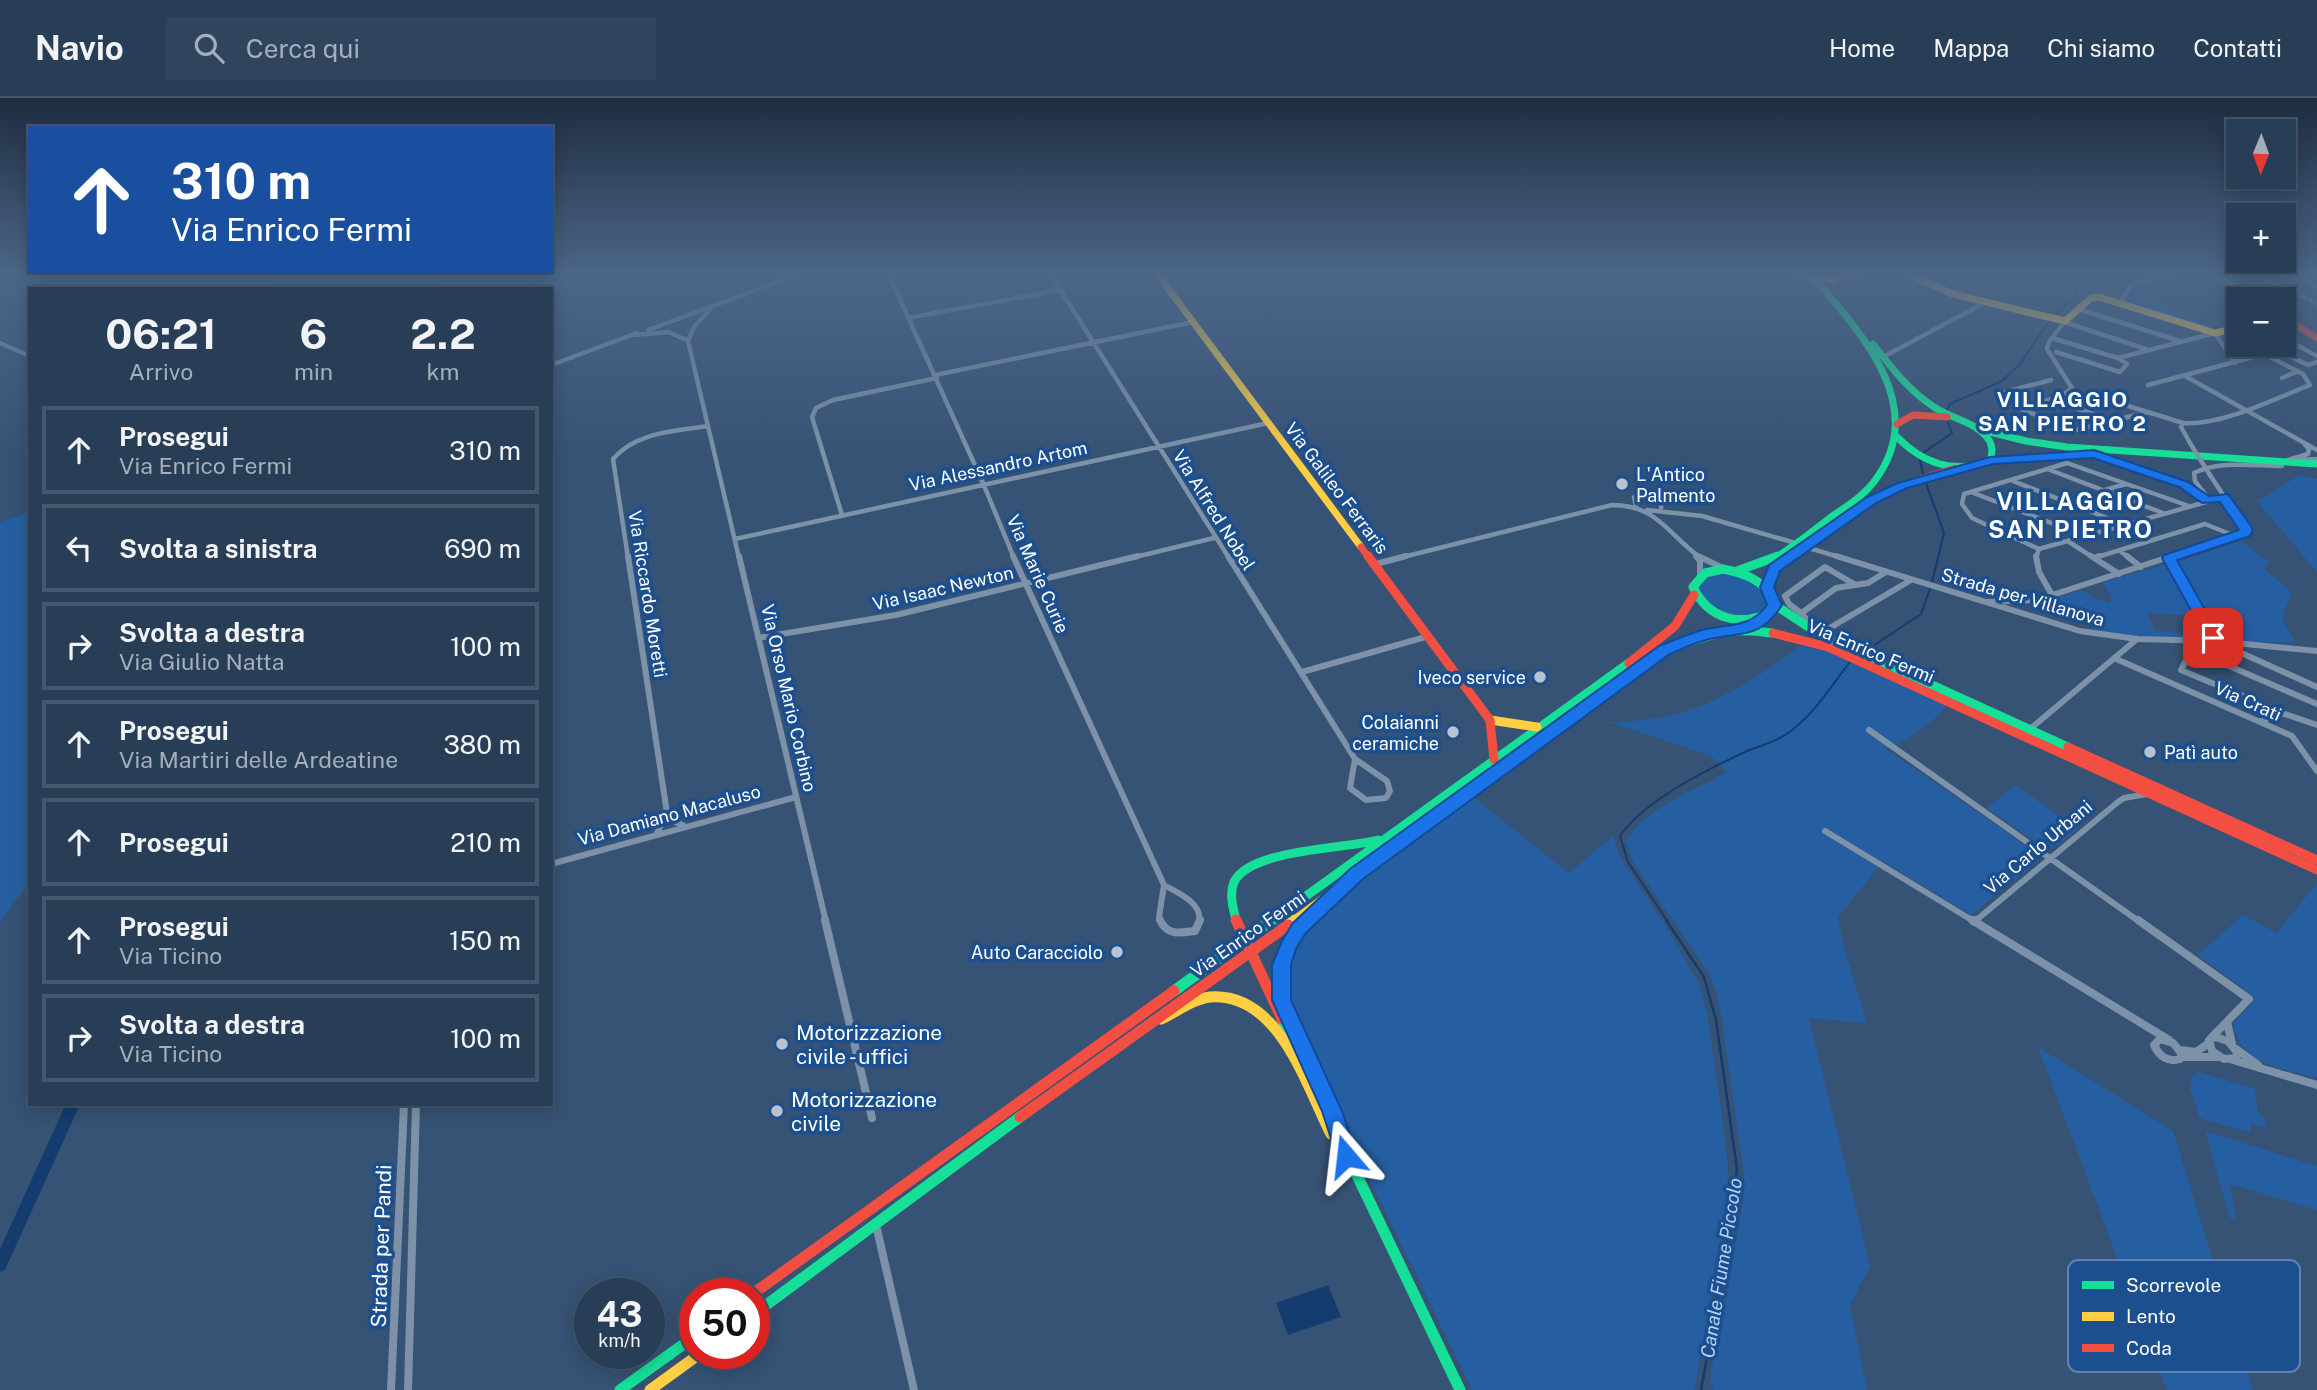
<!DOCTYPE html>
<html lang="it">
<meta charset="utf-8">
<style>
:root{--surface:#283e57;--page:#30455d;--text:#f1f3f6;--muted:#a5aeba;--line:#44576d}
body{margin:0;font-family:"Public Sans",sans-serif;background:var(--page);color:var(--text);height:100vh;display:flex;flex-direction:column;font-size:26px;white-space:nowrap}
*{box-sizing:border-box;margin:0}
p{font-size:23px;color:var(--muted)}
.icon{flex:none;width:38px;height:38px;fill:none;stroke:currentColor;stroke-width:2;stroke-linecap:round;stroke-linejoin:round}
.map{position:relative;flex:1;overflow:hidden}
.details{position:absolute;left:28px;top:189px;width:525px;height:819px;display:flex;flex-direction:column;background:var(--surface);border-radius:0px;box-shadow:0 4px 18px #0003,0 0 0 2px var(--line)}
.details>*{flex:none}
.top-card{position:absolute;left:28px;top:28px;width:525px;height:147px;border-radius:0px;box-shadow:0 4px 18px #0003,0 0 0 2px var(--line);background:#1a4fa0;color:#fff;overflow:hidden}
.needle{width:46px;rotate:181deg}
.buttons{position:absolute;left:2226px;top:21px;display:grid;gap:14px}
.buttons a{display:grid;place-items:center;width:70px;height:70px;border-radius:0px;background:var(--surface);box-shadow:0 4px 18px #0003,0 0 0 2px var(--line);font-size:35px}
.speed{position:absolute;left:574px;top:1180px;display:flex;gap:14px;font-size:35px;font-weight:700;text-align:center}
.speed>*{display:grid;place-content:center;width:91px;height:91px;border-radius:50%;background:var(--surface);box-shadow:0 4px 18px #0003,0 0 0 2px var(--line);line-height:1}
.speed small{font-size:18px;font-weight:400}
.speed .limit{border:10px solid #d22;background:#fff;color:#111}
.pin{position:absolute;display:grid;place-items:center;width:60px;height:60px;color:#fff;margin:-30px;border-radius:14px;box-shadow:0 4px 10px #0006}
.me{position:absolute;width:77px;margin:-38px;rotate:343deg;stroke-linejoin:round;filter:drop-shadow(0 0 5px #0008)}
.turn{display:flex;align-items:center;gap:24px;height:147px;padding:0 28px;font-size:32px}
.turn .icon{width:91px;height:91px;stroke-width:2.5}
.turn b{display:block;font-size:49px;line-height:60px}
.eta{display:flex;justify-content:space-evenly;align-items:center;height:119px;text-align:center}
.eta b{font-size:42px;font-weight:700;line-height:49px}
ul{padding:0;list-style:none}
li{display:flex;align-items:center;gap:21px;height:88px;margin:0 14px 10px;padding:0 14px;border:4px solid var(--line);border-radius:0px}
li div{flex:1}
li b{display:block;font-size:26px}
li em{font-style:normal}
header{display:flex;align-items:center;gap:42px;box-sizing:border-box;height:98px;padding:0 35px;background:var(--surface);border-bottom:2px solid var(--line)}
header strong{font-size:33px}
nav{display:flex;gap:38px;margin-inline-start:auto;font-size:24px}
.search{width:490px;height:63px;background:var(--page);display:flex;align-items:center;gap:18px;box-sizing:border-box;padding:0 24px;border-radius:0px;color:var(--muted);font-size:26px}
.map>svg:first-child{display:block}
</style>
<header>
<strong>Navio</strong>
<div class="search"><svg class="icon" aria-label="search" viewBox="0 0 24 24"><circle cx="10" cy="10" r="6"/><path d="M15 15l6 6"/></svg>Cerca qui</div>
<nav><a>Home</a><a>Mappa</a><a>Chi siamo</a><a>Contatti</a></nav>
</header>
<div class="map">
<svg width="2317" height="1292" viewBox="0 0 2317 1292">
<rect width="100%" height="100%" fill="#365274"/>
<path fill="#265fa1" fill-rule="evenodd" d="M288 177H440L431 191H263Z
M2132 193 2215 231 2125 205Z
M2300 377 2317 381V474L2257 403Z
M30 414V784L0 823V424Z
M2241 443 2270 465 2265 468V472L2289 491 2291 496 2282 521 2295 544C2268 543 2231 549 2212 528L2178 464Z
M2166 466 2173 470 2205 534 2203 539H2143L2094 532 2083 513 2052 501 2082 492 2094 500 2110 505 2111 499 2103 484ZM2146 515 2191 518 2200 536 2156 533Z
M1721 475C1741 476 1758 485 1770 500L1767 513C1747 529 1705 517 1699 492L1705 480Z
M1805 544 1948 606C1934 625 1908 642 1886 651L2032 752 2038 763 1971 817 1883 763 1838 819 1843 846 1867 925 1809 920 1870 1168 1850 1207 1867 1292H1715L1709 1285 1744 1100V1077L1722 921 1716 892 1707 872 1633 764 1626 743C1648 707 1692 695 1727 674L1711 658 1609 624C1626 623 1645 623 1663 619 1715 609 1764 576 1805 544Z
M2015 687 2078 731 2055 749 2041 747 1987 710Z
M1473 699 1569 775 1613 738 1620 759 1663 824 1699 885 1707 914 1721 1010 1728 1069 1726 1122 1694 1292H1472L1292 922 1282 885 1284 867 1313 821 1357 783Z
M2317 785V980C2284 971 2240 967 2233 926L2253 904 2254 899 2198 857 2243 817 2277 835Z
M2038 949 2173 1033 2253 1292H2167Z
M2200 974 2255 991 2258 1016 2264 1018 2266 1030 2250 1025 2251 1035 2200 1020 2190 991 2191 980Z
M2205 1033 2317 1068V1112L2230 1086 2236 1122 2230 1120Z"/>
<path fill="#153c6e" d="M1328 1187 1341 1219 1288 1237 1276 1205Z"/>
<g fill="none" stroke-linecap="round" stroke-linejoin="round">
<path stroke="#153c6e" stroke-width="2" d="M551 199 595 177
M2056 217 2077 196 2073 177
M1947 312 1950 306 2002 283 2021 265 2048 224
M1923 355 1952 335 1947 322
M1920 362 1923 376
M1926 385 1944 435 1932 484
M1867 552 1921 516 1930 491
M1668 824 1628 764 1620 738C1645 702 1706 672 1745 654 1759 648 1773 645 1785 637 1813 619 1830 589 1850 564"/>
<path stroke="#153c6e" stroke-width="2.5" d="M1666 822 1704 879 1716 922 1737 1071 1730 1135 1701 1292"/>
<path stroke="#153c6e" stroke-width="13" d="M0 1167 73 1006"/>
<path stroke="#7d92a8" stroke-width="4.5" d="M889 177 983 385 1014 460
M1051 177 1229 460
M2290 177 2317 189
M2304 183 2317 178
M2120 205 2131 187 2168 177
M2078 211 2180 243
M908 220 1060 192
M2065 223 2049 244 2047 251 2072 290 2060 299 2025 308 2023 312 2076 332 2148 314
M2064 224 2146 251
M648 232 797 177
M634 237 669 234 688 243 739 460
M2052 240 2118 260 2215 235 2235 265
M688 243 694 229 710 211
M0 245 30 258
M2295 246 2317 258
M2248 247 2261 258
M2056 254 2120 274 2127 266 2118 260
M2287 257 2308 267 2317 264
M1883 259 1986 204
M551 267 637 235
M935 277 1193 224
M2185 278 2317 352
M2282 280 2298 273
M2148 287 2253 259 2276 258 2295 246 2284 240
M2096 298 2183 325C2221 328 2274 301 2310 287L2303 276 2270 259
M2057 304 2111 322
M2024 309 2005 294 2051 282
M2183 325 2181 329 2190 345
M2096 357 2183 386 2207 402
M2288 362 2308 356 2309 351 2305 347
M2298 362 2317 361
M2050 372 2163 415
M2013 383 2125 427
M2105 392 2126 386
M1971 394 2085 438
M2205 396 2195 383 2194 375C2221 362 2253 368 2282 368
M1636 408 1634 399 1648 394 1662 401 1661 410
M1647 412 1702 418 1792 444
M842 417 812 319 816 310 833 302 937 280
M735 441 1268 325
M2069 444 2094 460
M1809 450 1842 460
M2039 451 1972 420 1962 406 1964 396 2067 365 2189 408
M2120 453 2129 460
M1696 458 1698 460
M628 460 613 361C636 334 675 333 708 328
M1131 460 1214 440
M1399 460 1612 407C1658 407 1668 437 1701 460
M2036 460 2039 451 2224 399
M2094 460 2205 426 2235 438
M2167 460 2245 435 2246 432 2210 377"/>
<path stroke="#7d92a8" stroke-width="6" d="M628 458 667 715 656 737
M739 458 826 824
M1013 458 1164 787
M1228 458 1355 661
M1696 458 1700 463V477
M1698 458 1723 470
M1836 458 2080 533 2137 541 2215 543 2317 553
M2036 458 2039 474 2052 497
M2091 458 2119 476
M2127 458 2141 469
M2094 460 2099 458
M2169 460 2215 543
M1376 466 1406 458
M1886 474 1868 485 1836 490 1803 514V518L1818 530 1828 531 1911 482
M1987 504 2037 502 2172 458
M1802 516 1789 506 1785 498 1825 469 1854 486
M758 540 896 517 1138 458
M2217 544 2317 589
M2228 550 2222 565 2317 606
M2189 557 2181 572 2281 614
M2114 560 2292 638 2317 673
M1302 574 1429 538
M2261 623 2282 615 2317 627
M2030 631 2137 541
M1869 632 2140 824
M1355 661 1387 683 1390 693 1386 700 1366 702 1350 690Z
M667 715 672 722 686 729
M1825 733 1975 824
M551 766 796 699
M1164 787C1178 795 1203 805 1199 824
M1161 824 1159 819 1164 787
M1974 824 2118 704 2124 700 2147 696"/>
<path stroke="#7d92a8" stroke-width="8" d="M825 822 872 1020
M1160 822C1167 838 1181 835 1195 833L1200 822
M1972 822 2169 942
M2138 822 2249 901 2211 940
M1974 824 1976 822
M2227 924 2232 946
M2215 939 2228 943 2237 954 2236 960 2224 961 2212 953 2209 942Z
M2160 941 2173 945 2182 956 2180 961C2168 965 2159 958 2154 947Z
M2236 951 2258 967
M2180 952 2196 954 2209 945
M2182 959H2219
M2233 962 2317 987
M876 1127 914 1292
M391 1292 404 1006
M408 1292 416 1006"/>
<path stroke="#16e098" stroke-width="7" d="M2215 177 2254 201
M1873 246C1891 269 1909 293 1934 309 1950 320 1972 323 1986 338 1993 346 1993 353 1990 363 1953 376 1923 366 1896 338
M1982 332 2026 343 2067 349 2317 366
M1775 460C1795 448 1813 433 1831 419 1847 408 1865 397 1876 381 1930 307 1859 232 1811 177"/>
<path stroke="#16e098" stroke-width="9" d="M1723 471C1745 475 1762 482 1774 501L1772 514C1740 529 1709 522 1693 489L1705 475Z
M1737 473 1778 458
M1775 507 1816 534 2068 649
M1531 648C1593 601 1655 542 1735 533 1747 532 1761 534 1773 535
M1236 822C1233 810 1229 796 1234 784 1250 751 1345 751 1378 742
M1270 824 1629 565"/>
<path stroke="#16e098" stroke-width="11" d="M1174 893 1272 822
M1282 921 1460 1292
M754 1216 1020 1019
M620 1292 695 1238"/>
<path stroke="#ffcf43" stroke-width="7" d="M1158 177 1361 449
M1910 177 1953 196 2065 223 2091 200 2099 199 2215 235 2238 230"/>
<path stroke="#ffcf43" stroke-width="9" d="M1490 622 1537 629
M1292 824 1531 648
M1309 824 1326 805"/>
<path stroke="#ffcf43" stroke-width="11" d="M1288 827 1295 822
M1161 921C1176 914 1193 901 1210 899 1279 894 1306 987 1331 1036
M1292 927C1277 882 1278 859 1310 822
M650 1292 701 1255"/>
<path stroke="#f24e42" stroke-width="7" d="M1834 182 1855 177
M2284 220 2317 240
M1897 326 1913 317 1947 319
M1990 363 2100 356
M1803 448 1872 402 1902 387 1955 370
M1361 449 1369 460"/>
<path stroke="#f24e42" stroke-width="9" d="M1368 458 1490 622
M1767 489 1773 471 1786 460
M1773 535 1828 549 2317 772
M1629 565 1675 528 1694 497
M1490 622 1494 661
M2068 649 2317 762"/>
<path stroke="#f24e42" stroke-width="11" d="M1020 1019 1288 827
M754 1195 1174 893"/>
<g stroke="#7e92a7" stroke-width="3.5">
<path id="rail" d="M2256 177 2317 205"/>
</g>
<use href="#rail" stroke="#1b4f8f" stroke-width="2" stroke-dasharray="4.5" stroke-linecap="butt"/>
<path stroke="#7d92a8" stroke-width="4.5" d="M2190 345 2210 377"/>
<path stroke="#ffcf43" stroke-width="7" d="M1802 177 1834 182"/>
<path stroke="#f24e42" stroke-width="11" d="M1236 822 1282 921"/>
</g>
<linearGradient id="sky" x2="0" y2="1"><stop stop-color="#1e2d40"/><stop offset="0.49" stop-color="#4c6688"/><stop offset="1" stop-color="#4c6688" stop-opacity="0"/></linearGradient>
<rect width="2317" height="358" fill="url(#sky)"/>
<path fill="#1a73e8" stroke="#114b97" stroke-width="2" d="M2094 352 2188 384 2209 398 2228 396 2251 428 2253 432 2250 438 2177 462 2221 540 2218 543H2208L2162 460 2164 457 2239 432 2220 404 2202 405 2179 389 2093 360 1993 366 1907 390 1876 405 1780 473 1774 489 1782 507C1760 542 1741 533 1706 542 1694 545 1682 551 1670 556L1363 781 1306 835 1296 851 1291 867V902L1342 1013 1357 1058 1354 1065 1346 1068 1339 1065 1322 1013 1272 902V867L1282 843 1293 825 1350 771 1659 548C1673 543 1688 536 1702 532 1729 525 1749 531 1767 507L1760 489 1769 467 1867 399 1898 385 1990 359Z"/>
<g fill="#b9c2ce" stroke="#1b4f8f" stroke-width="2.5">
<circle cx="1622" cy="386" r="7"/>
<circle cx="1540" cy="579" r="7"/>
<circle cx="1453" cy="634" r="7"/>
<circle cx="2150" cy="654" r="7"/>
<circle cx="1117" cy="854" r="7"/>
<circle cx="782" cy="946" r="7"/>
<circle cx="777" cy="1013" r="7"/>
</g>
<g text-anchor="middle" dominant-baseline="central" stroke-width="7" stroke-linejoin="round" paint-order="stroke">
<g font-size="18" fill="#fff" stroke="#1b4f8f">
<text transform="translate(998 368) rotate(-12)">Via Alessandro Artom</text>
<text transform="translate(1337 390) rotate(53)">Via Galileo Ferraris</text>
<text transform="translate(1214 412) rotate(58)">Via Alfred Nobel</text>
<text transform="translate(1038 476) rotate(66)">Via Marie Curie</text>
<text transform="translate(943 490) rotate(-13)">Via Isaac Newton</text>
<text transform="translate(648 496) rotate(81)">Via Riccardo Moretti</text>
<text transform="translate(2023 499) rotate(16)">Strada per Villanova</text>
<text transform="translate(1871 553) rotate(23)">Via Enrico Fermi</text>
<text transform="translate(789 600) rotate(77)">Via Orso Mario Corbino</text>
<text transform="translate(2248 603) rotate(24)">Via Crati</text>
<text transform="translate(669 717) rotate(-15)">Via Damiano Macaluso</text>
<text transform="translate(2038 749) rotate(-40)">Via Carlo Urbani</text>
<text transform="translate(1248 836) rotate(-35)">Via Enrico Fermi</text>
</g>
<g font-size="18" fill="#fff" stroke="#1b4f8f" text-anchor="end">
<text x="1636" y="376" text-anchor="start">L'Antico<tspan x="1636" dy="21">Palmento</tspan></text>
<text x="1526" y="579">Iveco service</text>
<text x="1439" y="624">Colaianni<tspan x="1439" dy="21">ceramiche</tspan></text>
<text x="2164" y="654" text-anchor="start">Patì auto</text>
<text x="1103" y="854">Auto Caracciolo</text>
</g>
<g font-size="19" font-style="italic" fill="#b5d3f5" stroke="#1b4f8f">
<text transform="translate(1721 1170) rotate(-81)">Canale Fiume Piccolo</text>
</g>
<g font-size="21" font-weight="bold" letter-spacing="2" fill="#fff" stroke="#1b4f8f">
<text x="2063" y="301">VILLAGGIO<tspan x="2063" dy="24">SAN PIETRO 2</tspan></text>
</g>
<g font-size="21" fill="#fff" stroke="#1b4f8f" text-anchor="start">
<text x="796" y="934">Motorizzazione<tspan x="796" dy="24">civile - uffici</tspan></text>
<text x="791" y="1001">Motorizzazione<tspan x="791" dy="24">civile</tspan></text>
</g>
<g font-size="21" fill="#fff" stroke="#1b4f8f">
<text transform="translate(381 1148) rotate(-88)">Strada per Pandi</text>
</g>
<g font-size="24" font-weight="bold" letter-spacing="2" fill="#fff" stroke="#1b4f8f">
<text x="2071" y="403">VILLAGGIO<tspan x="2071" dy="28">SAN PIETRO</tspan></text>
</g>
</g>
<rect x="2068" y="1162" width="232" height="112" rx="10" fill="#1b4f8f" stroke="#5f84b1" stroke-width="2"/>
<rect x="2082" y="1183" width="32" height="8" fill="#16e098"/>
<rect x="2082" y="1214" width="32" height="9" fill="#ffcf43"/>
<rect x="2082" y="1246" width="32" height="8" fill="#f24e42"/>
<g font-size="19" fill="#fff">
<text x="2126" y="1194">Scorrevole</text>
<text x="2126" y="1225">Lento</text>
<text x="2126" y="1257">Coda</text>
</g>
</svg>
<div class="buttons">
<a><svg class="needle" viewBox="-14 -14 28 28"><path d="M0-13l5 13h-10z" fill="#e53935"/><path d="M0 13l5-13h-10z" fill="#a5aeba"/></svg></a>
<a>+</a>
<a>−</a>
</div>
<div class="speed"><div>43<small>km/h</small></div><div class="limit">50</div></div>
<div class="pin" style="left:2213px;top:540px;background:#d93025"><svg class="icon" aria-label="arrive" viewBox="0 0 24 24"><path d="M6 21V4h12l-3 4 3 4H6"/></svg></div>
<svg class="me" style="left:1346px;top:1058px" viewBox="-20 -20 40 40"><path d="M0-17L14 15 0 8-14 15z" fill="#1a73e8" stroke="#fff" stroke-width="4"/></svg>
<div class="top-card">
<div class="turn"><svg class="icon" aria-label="ahead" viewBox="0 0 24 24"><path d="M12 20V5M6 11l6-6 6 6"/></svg><div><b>310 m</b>Via Enrico Fermi</div></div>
</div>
<section class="details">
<div class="eta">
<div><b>06:21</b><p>Arrivo</p></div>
<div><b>6</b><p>min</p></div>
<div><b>2.2</b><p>km</p></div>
</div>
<ul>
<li><svg class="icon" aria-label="ahead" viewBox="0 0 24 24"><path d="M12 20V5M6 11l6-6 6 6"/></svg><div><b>Prosegui</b><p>Via Enrico Fermi</p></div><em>310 m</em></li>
<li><svg class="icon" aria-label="left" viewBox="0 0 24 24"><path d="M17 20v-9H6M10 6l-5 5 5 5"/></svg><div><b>Svolta a sinistra</b></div><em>690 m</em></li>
<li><svg class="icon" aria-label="right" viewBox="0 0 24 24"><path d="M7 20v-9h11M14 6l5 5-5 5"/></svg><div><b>Svolta a destra</b><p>Via Giulio Natta</p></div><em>100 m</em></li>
<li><svg class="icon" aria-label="ahead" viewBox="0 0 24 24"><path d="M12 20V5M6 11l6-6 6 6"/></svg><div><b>Prosegui</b><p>Via Martiri delle Ardeatine</p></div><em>380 m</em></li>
<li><svg class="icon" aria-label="ahead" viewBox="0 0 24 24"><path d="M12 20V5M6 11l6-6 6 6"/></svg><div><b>Prosegui</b></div><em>210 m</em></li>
<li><svg class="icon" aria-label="ahead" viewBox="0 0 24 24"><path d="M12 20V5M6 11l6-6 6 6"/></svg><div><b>Prosegui</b><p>Via Ticino</p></div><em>150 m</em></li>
<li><svg class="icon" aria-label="right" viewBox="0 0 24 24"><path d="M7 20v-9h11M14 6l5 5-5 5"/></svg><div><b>Svolta a destra</b><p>Via Ticino</p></div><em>100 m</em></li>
</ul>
</section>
</div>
